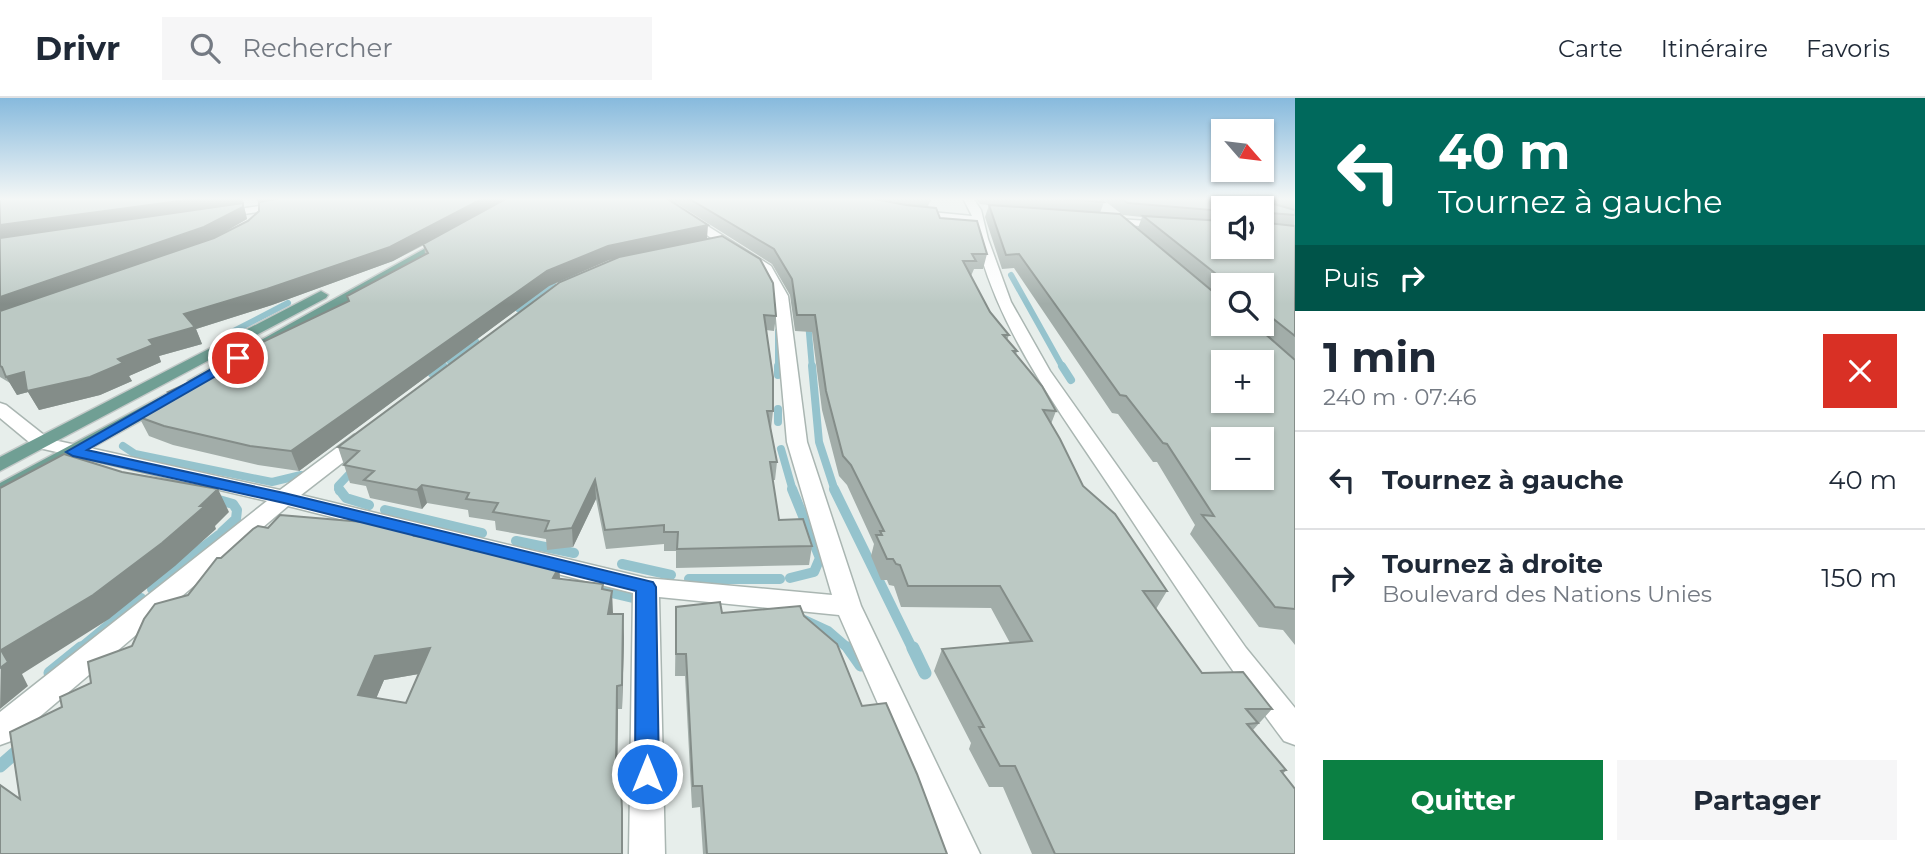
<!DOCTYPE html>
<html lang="fr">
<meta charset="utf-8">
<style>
:root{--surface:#fff;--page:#f6f6f7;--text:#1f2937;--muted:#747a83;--line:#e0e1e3;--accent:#0b8043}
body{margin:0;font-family:Montserrat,sans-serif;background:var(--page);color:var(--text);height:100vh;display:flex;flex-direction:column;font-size:26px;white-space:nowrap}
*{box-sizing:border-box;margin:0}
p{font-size:23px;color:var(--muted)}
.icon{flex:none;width:38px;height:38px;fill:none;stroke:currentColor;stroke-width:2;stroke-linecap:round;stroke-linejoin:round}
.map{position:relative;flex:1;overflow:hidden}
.drawer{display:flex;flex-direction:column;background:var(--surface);width:630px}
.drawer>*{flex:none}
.hud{background:#00695c;color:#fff;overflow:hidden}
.needle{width:46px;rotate:118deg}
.tools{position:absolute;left:1211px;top:21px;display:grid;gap:14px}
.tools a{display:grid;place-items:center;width:63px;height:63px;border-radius:0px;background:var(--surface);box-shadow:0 2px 5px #0004;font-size:35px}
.pin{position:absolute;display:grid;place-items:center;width:60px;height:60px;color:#fff;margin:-30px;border:4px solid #fff;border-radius:50%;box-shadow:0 2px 7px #0007}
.me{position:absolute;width:77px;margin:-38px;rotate:0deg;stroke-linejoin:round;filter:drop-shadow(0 0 5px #0008)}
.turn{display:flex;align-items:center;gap:24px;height:147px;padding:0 28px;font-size:32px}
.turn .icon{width:91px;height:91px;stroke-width:2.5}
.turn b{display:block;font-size:49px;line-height:60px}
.then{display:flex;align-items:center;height:66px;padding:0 28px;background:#0003;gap:14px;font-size:26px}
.round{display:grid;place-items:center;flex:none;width:74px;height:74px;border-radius:0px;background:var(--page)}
.overview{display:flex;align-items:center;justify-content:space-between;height:119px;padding:0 28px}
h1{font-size:42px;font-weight:700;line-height:52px}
.cta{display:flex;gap:14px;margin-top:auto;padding:14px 28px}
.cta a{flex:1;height:80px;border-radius:0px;background:var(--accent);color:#fff;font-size:28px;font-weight:700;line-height:80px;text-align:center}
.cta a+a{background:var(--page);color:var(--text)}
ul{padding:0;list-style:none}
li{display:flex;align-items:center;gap:21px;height:98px;padding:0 28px;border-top:2px solid var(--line)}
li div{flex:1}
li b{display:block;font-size:26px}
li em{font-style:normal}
header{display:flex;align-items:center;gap:42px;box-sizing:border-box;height:98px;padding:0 35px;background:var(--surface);border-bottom:2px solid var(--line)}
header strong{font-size:33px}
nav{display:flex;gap:38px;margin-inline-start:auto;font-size:24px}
.search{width:490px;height:63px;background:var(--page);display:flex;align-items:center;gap:18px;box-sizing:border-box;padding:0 24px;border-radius:0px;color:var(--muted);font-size:26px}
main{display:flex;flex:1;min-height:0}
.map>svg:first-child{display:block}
</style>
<header>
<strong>Drivr</strong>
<div class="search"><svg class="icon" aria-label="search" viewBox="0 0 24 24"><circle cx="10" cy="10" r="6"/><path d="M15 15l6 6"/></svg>Rechercher</div>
<nav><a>Carte</a><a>Itinéraire</a><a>Favoris</a></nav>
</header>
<main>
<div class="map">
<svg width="1295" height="756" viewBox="0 0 1295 756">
<rect width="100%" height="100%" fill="#e7eeeb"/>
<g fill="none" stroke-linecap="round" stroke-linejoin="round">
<path stroke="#95c3cd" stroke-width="4.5" d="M666 100 676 106"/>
<path stroke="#95c3cd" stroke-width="6" d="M1011 177 1063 270
M560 183 575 176
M518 211 553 186
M808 224 812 270
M778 233V270
M230 235 288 205
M449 263 476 243
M441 270 444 267"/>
<path stroke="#95c3cd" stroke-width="8" d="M778 268V277
M812 268 819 344 835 393
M1062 268 1071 282
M432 276 443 268
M778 311V324
M123 348 135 356 272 384 301 377
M781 351 793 393
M339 393 338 388 354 371"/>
<path stroke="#95c3cd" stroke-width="10" d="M339 391 346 400 369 407
M834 391 913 552
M212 400 233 406 237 412 236 421 222 434
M385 412 482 435
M516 443 574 455
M189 460 219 437
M622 466 671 477
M790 480 814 474 820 460 792 391
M689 481H780
M152 491 185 464
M603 493 637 501
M802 521 828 533 850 552
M78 552 141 500"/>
<path stroke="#95c3cd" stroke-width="13" d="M849 550 861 567
M913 550 925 575
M50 575 81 550
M0 668 22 649"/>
<g stroke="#aab6b2" stroke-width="3">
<path id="minor" d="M315 100H339L334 103 217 120 212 117 217 114Z
M651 100H663L771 168 788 198 807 344 861 508 980 756H944L839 517 659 499 665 756H629L633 495 288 408 11 643 0 647V614L267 403 35 349 0 320V305L6 307 49 341 280 392 354 337 361 335 371 341 368 345 301 397 646 480 832 497 787 344 774 198 761 173Z
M963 100H973L981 112 988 141 1011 204 1050 273 1246 550 1295 610V647L1284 643C1223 562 1168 477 1112 392 1057 309 992 225 973 125L911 118 906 115 911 112 972 118Z
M1103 120 1223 128V134L1099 125 1098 123Z"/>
</g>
<g stroke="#c3c9c8" stroke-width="3">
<path id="major" d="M449 137 455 140 453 142 203 287 197 288 188 283Z
M321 193 328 197 326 200 0 373V359Z
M166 296 172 297 175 301 172 305 0 401V385Z"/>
</g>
<use href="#minor" fill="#fff" fill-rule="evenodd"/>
<use href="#major" fill="#709f94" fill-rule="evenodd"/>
</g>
<path fill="#a2ada9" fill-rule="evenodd" d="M0 100H242L247 121 221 136 248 123 259 113V105L255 100H666L707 141 671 149 776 218 774 233 766 232 773 313 771 331 777 364 775 382H773L779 422 812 448 809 467 676 470V453H664V446L606 451 596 401 573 449 547 452 546 441 496 432 495 423 469 419 468 412 427 405 422 411 370 400 366 388 350 385 338 349 615 161 609 162 549 188 299 373 258 367 173 347 149 338 139 319 145 316 142 312 170 297 168 294 227 267 226 265 249 253 248 251 349 204 347 198 425 156 424 147 393 163 272 207 196 231 202 246 159 258 161 264 129 278 132 283 100 297 39 312 28 294 17 297 10 285 0 279Z
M668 100H933L929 105 928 109 940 120 987 156 983 171H974L971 178 990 214 1009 237 1007 242 1017 253 1016 257 1056 313 1051 326 1083 388 1167 493 1156 511 1202 575 1272 611 1253 632 1286 672 1283 676 1295 756H1032L1003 689H989L969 651 971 645 934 573 942 551 1010 545 991 510 901 509 894 488 889 487 887 482H881L871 458 874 446 847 387 839 378 822 312 812 234 795 233 790 197 772 166Z
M975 100H1100L1104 104 1100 115 1177 164 1138 130 1142 119 1123 117 1101 100H1295V547L1283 532 1259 529 1190 436 1195 427 1157 364H1153L1118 316 1112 315 1014 170 1002 171 985 119 989 107 980 106ZM1223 110H1262L1223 149ZM1223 187H1262V226H1223Z
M268 430 417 432 418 438 475 445 476 453 559 469 560 481 603 486 604 492 613 516 624 539 622 611H618L617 668 623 734V756H0L20 701 62 609 91 585 188 497 221 460ZM419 576 406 605 376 600 384 582Z
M676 509 722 515 804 518 862 608 947 756H703L700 709 692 710 685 578H675Z"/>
<path fill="#848d89" d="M202 100H242L247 121 209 143 0 218V127Z
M257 100H297L259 105Z
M484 100H508L393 163 272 207 196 231 202 246 159 258 161 264 129 278 132 283 100 297 39 312 28 294 17 297 6 279 24 274 118 261 149 242 184 216Z
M708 127 707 141 609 162 549 188 299 373 291 353 547 173 608 148Z
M595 382 596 401 573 449 572 430Z
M422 387 427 405 422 411 417 392Z
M218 391 229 414 215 428 216 431 175 468 109 521 22 576 28 588 0 611 1 552 200 408Z
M559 469 561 492 553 480Z
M612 493 613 515 608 516Z
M623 516 624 539 622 611V587Z
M430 550 436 573 384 582 368 620 358 597 375 558Z
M617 588 618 611 617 691 616 668Z
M622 711 623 734V756H622Z"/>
<path fill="#bcc9c4" stroke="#848d89" stroke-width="2" fill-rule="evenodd" d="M6 100H202L0 127V101Z
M281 100H484L390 149 267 191 184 216 195 229 149 242 153 247 118 261 123 265 90 279 27 293 24 274 6 279 2 269 0 268V213L214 140 248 123 259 113V104Z
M507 100H666L708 127 608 148 547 173 291 353 250 348 164 328 139 319 149 314 142 312 172 296 168 294 229 266 226 265 251 252 248 251 349 203 347 198 428 155 423 146Z
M688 100H870L906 107 936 110 940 120 977 123 987 156H972L976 163H963L990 214 1009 237H1003L1017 253H1013L1042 288 1056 313 1043 312 1060 341 1083 388 1115 416 1167 493H1143L1202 575 1243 574 1272 611H1246L1258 625 1247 626 1286 672 1281 673 1295 691V756H1055L1015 668H1000L979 629H984L942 551 1032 543 1000 488H908L900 467 896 466 893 461H887L876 437H882L880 433H884L851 367 843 358 826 293 815 217H797L792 181 774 151Z
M1051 100H1100L1104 104Z
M1121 100 1265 101 1267 104 1295 112V117L1269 115 1266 117 1267 125 1295 128V238L1262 212V187H1230L1143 118 1223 123V149H1262V110H1223V113L1128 105Z
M243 105V109L204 129 0 199V140Z
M989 107 1120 116 1223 202V226H1254L1295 262V511L1275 509 1202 417 1214 418 1167 346 1163 345 1126 298 1120 297 1019 156 1006 157ZM1223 264H1262V303H1223ZM1223 341H1262V380H1223Z
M722 138 760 161 773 185 776 218 764 217 773 279V313H767L777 364H770L779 422 803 421 812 448 677 451 678 434H664V427L605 432 595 382 572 430 545 433 549 423 493 414 498 405 466 401 469 395 422 387 417 392 364 382 374 373 344 367 359 353 338 349 560 184 619 159Z
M64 356 122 374 218 391 200 408H205L162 445 93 497 1 552 8 564 0 570V390Z
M280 417 363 424 365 421 417 432 414 438 475 445 471 452 541 461 538 466 559 469 553 480 603 486 602 491 612 493 608 516H623L622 587 617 588 616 668H620L622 711V756H0V687L20 701 10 634 62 609 60 599 91 585 88 564 132 548 144 521 155 506 188 497 217 460H221L253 431 258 428 268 430ZM430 550 406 605 358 597 375 558Z
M720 504 722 515 800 508 804 518 837 546 862 608 886 605 917 676 947 756H707L702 688H693L686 556H676V509Z"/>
<linearGradient id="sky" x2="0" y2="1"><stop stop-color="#87badd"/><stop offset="0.49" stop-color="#f4f7f6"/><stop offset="1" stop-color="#f4f7f6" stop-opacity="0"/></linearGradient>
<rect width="1295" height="206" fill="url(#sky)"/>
<path fill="#1a73e8" stroke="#114b97" stroke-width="2" d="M238 256 244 260 242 263 87 352 284 395 653 484 656 489 659 676 656 684 647 688 638 684 635 676 636 493 284 405 73 358 66 354Z"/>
</svg>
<div class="tools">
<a><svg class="needle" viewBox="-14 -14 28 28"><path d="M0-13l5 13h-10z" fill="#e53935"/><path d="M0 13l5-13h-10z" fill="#747a83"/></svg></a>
<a><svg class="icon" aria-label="sound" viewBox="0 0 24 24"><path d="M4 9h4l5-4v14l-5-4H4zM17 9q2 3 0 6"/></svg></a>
<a><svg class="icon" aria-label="search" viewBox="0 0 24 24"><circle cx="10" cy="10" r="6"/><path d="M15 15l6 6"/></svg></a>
<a>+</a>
<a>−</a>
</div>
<div class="pin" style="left:238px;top:260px;background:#d93025"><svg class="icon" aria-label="arrive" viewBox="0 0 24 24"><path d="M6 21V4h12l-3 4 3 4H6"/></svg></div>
<svg class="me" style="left:647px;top:676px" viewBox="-20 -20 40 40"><circle r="17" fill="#1a73e8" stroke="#fff" stroke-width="3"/><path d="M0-11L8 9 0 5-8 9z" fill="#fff"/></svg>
</div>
<section class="drawer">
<div class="hud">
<div class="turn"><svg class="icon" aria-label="left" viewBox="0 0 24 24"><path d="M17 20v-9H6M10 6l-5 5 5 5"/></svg><div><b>40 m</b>Tournez à gauche</div></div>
<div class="then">Puis<svg class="icon" aria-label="right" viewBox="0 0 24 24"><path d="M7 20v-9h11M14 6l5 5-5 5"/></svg></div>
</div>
<div class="overview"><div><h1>1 min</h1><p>240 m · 07:46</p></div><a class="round" style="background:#d93025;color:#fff"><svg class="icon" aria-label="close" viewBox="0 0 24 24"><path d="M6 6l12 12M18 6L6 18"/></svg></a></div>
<ul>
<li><svg class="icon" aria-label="left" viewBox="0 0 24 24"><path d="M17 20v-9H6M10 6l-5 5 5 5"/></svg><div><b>Tournez à gauche</b></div><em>40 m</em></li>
<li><svg class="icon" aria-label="right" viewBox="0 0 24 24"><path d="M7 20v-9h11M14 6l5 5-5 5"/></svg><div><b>Tournez à droite</b><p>Boulevard des Nations Unies</p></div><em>150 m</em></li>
</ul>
<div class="cta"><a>Quitter</a><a>Partager</a></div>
</section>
</main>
